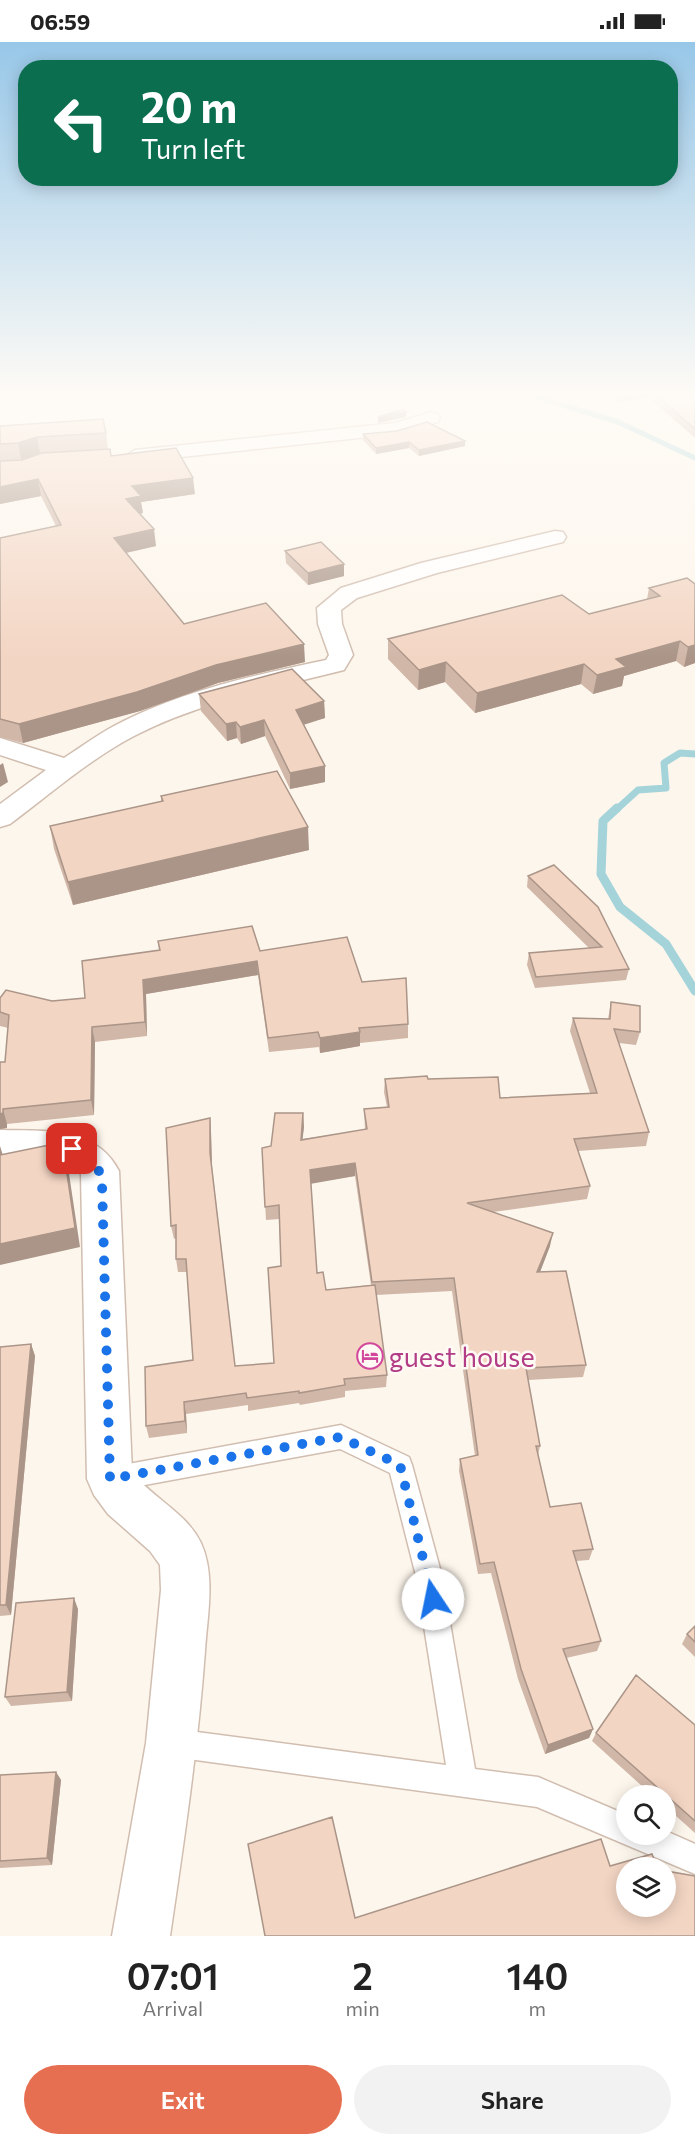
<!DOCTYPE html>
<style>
:root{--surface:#fff;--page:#f2f2f2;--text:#222;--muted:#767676;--accent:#e76f51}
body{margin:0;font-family:Commissioner,sans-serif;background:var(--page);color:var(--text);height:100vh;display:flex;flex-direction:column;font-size:22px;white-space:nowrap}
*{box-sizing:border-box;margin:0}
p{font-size:20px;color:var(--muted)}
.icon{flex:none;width:33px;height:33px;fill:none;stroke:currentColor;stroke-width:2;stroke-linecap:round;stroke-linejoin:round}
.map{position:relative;height:1894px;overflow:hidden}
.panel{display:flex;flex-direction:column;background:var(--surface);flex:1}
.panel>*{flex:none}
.hud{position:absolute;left:18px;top:18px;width:660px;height:126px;border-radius:24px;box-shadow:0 3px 15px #0003;background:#0b6e4f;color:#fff;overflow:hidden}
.fabs{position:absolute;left:616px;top:1743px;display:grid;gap:12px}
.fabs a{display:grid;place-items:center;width:60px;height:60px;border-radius:50%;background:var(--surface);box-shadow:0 3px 15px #0003;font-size:30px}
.pin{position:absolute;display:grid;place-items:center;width:51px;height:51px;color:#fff;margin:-26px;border-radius:12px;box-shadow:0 3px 9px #0006}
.me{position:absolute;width:66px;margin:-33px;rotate:349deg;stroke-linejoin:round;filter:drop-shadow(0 0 4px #0008)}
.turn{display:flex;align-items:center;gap:21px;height:126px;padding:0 24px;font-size:27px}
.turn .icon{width:78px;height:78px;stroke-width:2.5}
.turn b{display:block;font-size:42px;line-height:51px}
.eta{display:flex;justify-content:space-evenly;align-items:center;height:102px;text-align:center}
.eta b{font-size:36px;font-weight:600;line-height:42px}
.primary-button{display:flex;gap:12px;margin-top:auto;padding:12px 24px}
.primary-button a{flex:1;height:69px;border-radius:36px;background:var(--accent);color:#fff;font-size:24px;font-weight:600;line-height:69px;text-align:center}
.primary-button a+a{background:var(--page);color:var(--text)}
.status{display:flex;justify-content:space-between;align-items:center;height:42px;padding:0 30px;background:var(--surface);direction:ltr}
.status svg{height:16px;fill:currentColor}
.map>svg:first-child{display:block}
</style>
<div class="status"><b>06:59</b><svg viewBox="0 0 49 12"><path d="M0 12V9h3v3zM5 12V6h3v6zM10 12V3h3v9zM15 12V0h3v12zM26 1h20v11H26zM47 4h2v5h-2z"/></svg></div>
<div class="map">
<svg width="695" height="1894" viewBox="0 0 695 1894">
<rect width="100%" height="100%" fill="#fdf6ec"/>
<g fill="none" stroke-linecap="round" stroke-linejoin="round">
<path stroke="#a5d3da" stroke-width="5" d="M527 352 618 380 695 416"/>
<path stroke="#a5d3da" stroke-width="7" d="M616 768 638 748 666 746 664 721 680 711 695 712"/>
<path stroke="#a5d3da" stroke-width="9" d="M617 766 603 779 601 832 620 865 666 902 695 949"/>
<g stroke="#d1beb0" stroke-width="3">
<path id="lane" d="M341 1383 409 1415 412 1423 442 1534 475 1727 538 1735 627 1773V1792H666V1789L695 1802V1832L537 1765 174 1715 164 1711 160 1701 164 1691 174 1687 446 1723 416 1534 390 1431 340 1407 112 1449 103 1446 100 1437 103 1428 112 1425Z"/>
</g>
<g stroke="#d1beb0" stroke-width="3">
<path id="street" d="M431 370 438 372 440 376 438 380 396 392 135 420 125 414 135 408 395 381Z
M555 489 563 490 566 495 563 500 437 531 357 556 341 568 342 582 353 613 344 628C273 646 200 660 134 694 90 717 50 752 10 782L0 785V762L46 728 0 713V696L64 716C81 705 97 693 114 684 180 649 255 633 326 618L329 613 318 582 317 566 341 546 421 521Z
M0 1088C44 1089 96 1084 119 1129L132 1430C153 1457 186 1470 201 1501 216 1534 207 1575 205 1609 198 1705 184 1799 170 1894H112L146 1701 161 1548 160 1523 150 1509 108 1472 94 1453 87 1437 81 1132C64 1111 25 1118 0 1118Z"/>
</g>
<use href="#lane" fill="#fff" fill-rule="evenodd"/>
<use href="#street" fill="#fff" fill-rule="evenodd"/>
</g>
<path fill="#d1b7a8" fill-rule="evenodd" d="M608 352H695V396L648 355 619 360Z
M0 384 106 391 108 407 40 411 21 418 111 414 195 452 141 460 143 471 140 472 156 504 126 511 184 582 305 620 218 641 140 669 23 701 0 695V496L56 484 41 454 0 462Z
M363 392 465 399V404L419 414 409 406 376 412 363 398Z
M285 509 344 522V534L308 543 286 521Z
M695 542V621L684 625 676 619 624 634 622 644 593 652 581 642 475 671 445 640 418 648 388 617V597L589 572 647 557 649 546Z
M199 652 324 659 325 676 303 682 325 724V740L290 747 265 694 241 702 237 696 227 699 201 669Z
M161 754 309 808 73 863 54 807 50 784 161 760Z
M528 834 629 927 626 938 535 946 527 923 529 911 589 906 527 845Z
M158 899 260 909 362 940 408 982V996L360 1001V1004L320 1011 319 1005 269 1010 258 933 146 952 147 994 95 1000 94 1073 7 1082V1086L0 1087 8 986 0 984V956L52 959 85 956 159 908Z
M611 960 640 990 636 1003 619 1001 649 1090 646 1104 578 1109 590 1144 587 1157 493 1170 550 1204 540 1230 586 1323 583 1335 528 1338 540 1404 538 1413 550 1465 593 1507 589 1518 576 1519 601 1599 597 1609 566 1616 593 1687 589 1696 545 1712 518 1637 491 1531 478 1532 459 1429 460 1417 475 1414 452 1249 376 1253 387 1333 386 1345 345 1349V1355L300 1363 299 1361 248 1369V1363L186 1372 187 1391 149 1396 146 1384 193 1318 187 1230H178L176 1217V1196L174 1197 171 1184 210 1076 211 1090 212 1125 235 1324 274 1321 281 1224 279 1177 266 1178 262 1106 271 1104 303 1071 304 1085 302 1097 365 1088 364 1067 387 1065 384 1050 385 1037H428L500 1056 590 1051 570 989 573 976 608 977ZM355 1134 371 1243 326 1248 317 1231 311 1141Z
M31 1302 35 1314 11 1573 0 1574V1305Z
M78 1567 72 1659 11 1664 5 1655Z
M695 1584V1615L682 1602 687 1592Z
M695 1683V1791L666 1765V1754H653L592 1699 596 1691Z
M56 1730 61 1738 52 1823 0 1826V1733Z"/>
<path fill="#aa9588" d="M648 352V355L619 360 620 353Z
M406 370V375L378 381V375Z
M37 395 40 411 21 418 18 401Z
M465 399V404L419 414V408Z
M409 400V406L376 412V406Z
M193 436 195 452 141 460 143 471 128 474 126 457 132 444Z
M38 437 41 454 0 462V445Z
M154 487 156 504 116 513 114 496Z
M344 522V534L308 543V531Z
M680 599 676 619 624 634 622 644 593 652 597 633 616 617Z
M304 602 305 620 218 641 140 669 23 701 19 682 216 623Z
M695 603V621L684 625 688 605Z
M446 620 445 640 418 648 419 628Z
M584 622 581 642 475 671 477 651Z
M324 659 325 676 297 685 296 668Z
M264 678 265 694 241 702 240 685Z
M236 680 237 696 227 699 226 682Z
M3 721 8 740 0 745V723Z
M325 724V740L290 747V731Z
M308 785 309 808 73 863 68 840Z
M257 919 258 933 146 952 147 994 145 980 143 938Z
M92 985 95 1000 94 1073 91 1058Z
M360 990V1004L320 1011V996Z
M3 1067 7 1082V1086L0 1087V1072Z
M303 1071 304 1085 301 1111V1098Z
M210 1076 211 1090 212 1125 210 1111Z
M0 1104 5 1120H0Z
M63 1105 68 1125 80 1205 0 1223V1202Z
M355 1121V1134L310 1142V1128Z
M553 1191 550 1204 535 1243 537 1230Z
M31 1302 35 1314 11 1573 6 1563Z
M184 1360 186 1372 187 1391 185 1379Z
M74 1556 78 1567 72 1659 67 1650Z
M593 1687 589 1696 545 1712 548 1703Z
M56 1730 61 1738 52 1823 47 1816Z"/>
<path fill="#f3d5c3" stroke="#aa9588" stroke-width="1.5" d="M655 352H695V387Z
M402 368 406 370 378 375Z
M103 377 106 391 37 395 18 401 0 402V384Z
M427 380 465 399 419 408 409 400 376 406 363 392 397 389Z
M176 406 193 436 132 444 141 454 126 457 154 487 114 496 184 582 266 561 304 602 216 623 137 650 19 682 0 677V496L61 483 38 437 0 445V419L22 418 42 411 110 407 111 414Z
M321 500 344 522 308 531 285 509Z
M687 536 695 542V603L688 605 680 599 616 617 626 625 597 633 584 622 477 651 446 620 419 628 388 597 562 553 589 572 660 554 649 546Z
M292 627 324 659 296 668 325 724 290 731 264 678 240 685 236 680 226 682 199 652Z
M277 729 308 785 68 840 50 784 163 759 161 754Z
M554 823 598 865 629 927 536 935 529 911 602 905 528 834Z
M252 884 260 909 347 895 362 940 406 936 408 982 359 986 360 990 320 996 318 990 268 996 257 919 143 938 145 980 92 985 91 1058 3 1067V1071L0 1072V1020H5L9 973 0 970V956L6 948 52 959 85 956 82 919 160 908 158 899Z
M611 960 640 964V990L614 987 649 1090 574 1097 590 1144 467 1161 553 1191 537 1230 566 1229 586 1323 526 1326 540 1404H536L550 1465 581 1461 593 1507 573 1509 601 1599 563 1607 593 1687 548 1703 521 1627 494 1520 480 1522 460 1417 478 1413 454 1236 372 1240 355 1121 310 1128 317 1231 323 1230 326 1248 375 1243 387 1333 344 1337 345 1343 299 1351V1349L247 1356 246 1351 184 1360 185 1379 146 1384 145 1325 193 1318 186 1217H176V1183L171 1184 166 1086 210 1076V1111L235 1324 274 1321 268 1226 281 1224 279 1163 265 1165 262 1106 271 1104 275 1071H303L301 1098 367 1087 364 1067 389 1065 385 1037 427 1034 428 1037 498 1035 500 1056 597 1051 573 976 610 977Z
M54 1102 63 1105 75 1186 0 1202V1113Z
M31 1302 6 1563H0V1305Z
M74 1556 67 1650 5 1655 16 1561Z
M695 1584V1600L687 1592Z
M636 1633 695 1683V1779L596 1691Z
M56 1730 47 1816 0 1819V1733Z
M332 1775 355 1876 601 1797 610 1824 652 1812 657 1826H627V1864H666V1829L695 1834V1894H265L248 1802Z"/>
<linearGradient id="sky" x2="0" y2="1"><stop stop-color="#97c7e8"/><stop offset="0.57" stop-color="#fefbf6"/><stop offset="1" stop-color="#fefbf6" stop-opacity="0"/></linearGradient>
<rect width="695" height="617" fill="url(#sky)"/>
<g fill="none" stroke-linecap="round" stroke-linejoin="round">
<path stroke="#1a73e8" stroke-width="10" stroke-dasharray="0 18" d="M72 1107C91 1113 99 1122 102 1141L110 1437 340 1395 400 1423 433 1557"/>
</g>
<defs>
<g id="hotel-ring" transform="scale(1.35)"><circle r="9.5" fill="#fffaf3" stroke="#d1479c" stroke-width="1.5"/><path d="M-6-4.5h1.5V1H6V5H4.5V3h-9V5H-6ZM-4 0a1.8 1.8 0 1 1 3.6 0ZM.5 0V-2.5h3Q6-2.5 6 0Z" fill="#d1479c"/></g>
</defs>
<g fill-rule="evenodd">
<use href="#hotel-ring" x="370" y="1314"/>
</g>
<g text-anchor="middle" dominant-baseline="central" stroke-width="5" stroke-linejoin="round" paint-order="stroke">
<g font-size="27" fill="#b23c85" stroke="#fffaf3" text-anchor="start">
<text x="389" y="1314">guest house</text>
</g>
</g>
</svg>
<div class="fabs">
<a><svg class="icon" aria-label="search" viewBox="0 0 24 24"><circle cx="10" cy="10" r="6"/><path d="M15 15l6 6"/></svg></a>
<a><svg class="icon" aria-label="layers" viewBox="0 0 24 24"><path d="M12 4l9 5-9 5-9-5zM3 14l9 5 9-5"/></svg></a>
</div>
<div class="pin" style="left:72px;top:1107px;background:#d93025"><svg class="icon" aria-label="arrive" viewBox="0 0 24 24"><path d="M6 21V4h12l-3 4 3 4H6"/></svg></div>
<svg class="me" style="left:433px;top:1557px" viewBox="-20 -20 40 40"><circle r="19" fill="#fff"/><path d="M0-13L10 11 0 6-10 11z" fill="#1a73e8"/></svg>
<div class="hud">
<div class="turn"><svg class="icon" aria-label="left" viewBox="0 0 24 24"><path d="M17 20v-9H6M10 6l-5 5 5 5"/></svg><div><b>20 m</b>Turn left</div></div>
</div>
</div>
<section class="panel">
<div class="eta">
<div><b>07:01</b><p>Arrival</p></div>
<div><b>2</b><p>min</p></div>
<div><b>140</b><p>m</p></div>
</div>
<div class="primary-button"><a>Exit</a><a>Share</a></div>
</section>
